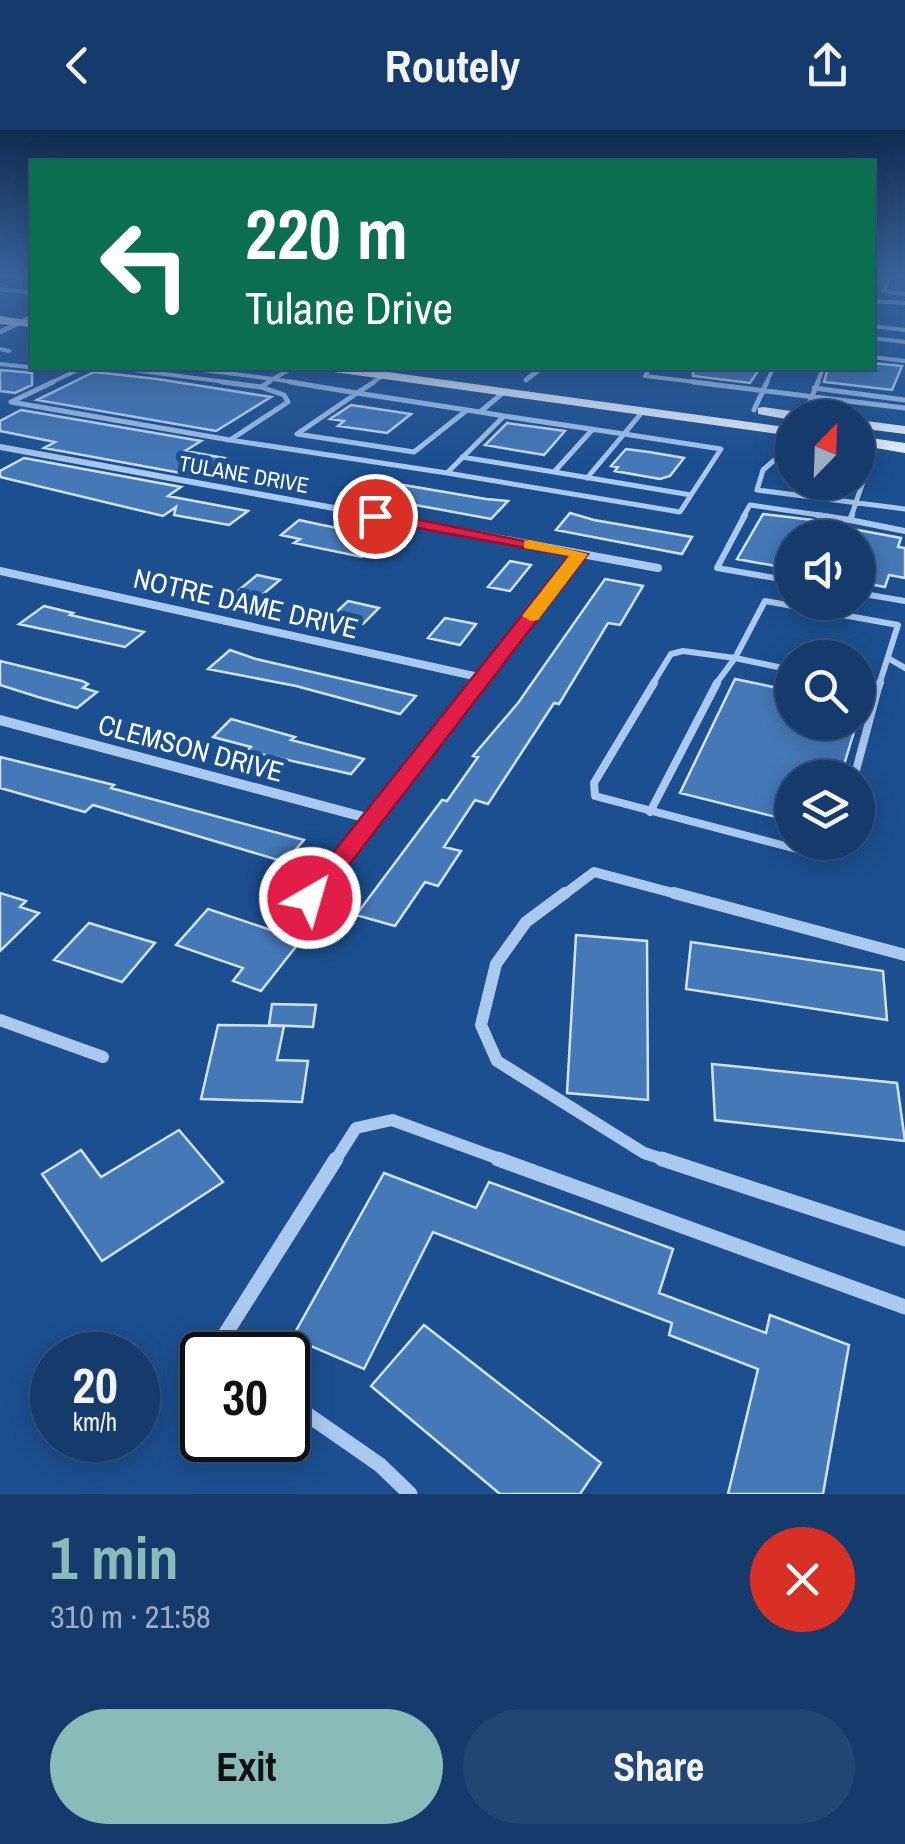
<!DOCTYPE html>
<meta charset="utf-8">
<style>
:root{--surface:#143b6b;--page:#214673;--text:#f1f3f6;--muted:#9dadc1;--line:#33557e;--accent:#8bbbb9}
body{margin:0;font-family:"Archivo Narrow",sans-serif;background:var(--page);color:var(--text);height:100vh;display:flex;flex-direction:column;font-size:38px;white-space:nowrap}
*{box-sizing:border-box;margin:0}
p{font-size:32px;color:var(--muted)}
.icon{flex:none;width:55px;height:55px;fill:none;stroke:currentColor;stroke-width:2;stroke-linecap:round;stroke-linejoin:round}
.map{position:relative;height:1364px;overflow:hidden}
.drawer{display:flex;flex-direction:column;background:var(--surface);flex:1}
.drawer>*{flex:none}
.top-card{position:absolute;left:30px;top:30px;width:845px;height:210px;border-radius:0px;box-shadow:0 5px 25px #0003,0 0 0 2px var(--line);background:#0b6e4f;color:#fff;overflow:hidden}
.needle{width:65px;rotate:23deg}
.buttons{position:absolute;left:775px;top:270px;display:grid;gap:20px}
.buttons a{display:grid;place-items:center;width:100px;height:100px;border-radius:50%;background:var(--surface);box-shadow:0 5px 25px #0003,0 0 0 2px var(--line);font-size:50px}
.speed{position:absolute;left:30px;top:1202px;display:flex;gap:20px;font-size:50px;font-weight:700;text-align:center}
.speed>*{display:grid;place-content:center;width:130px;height:130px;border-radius:50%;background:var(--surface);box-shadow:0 5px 25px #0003,0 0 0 2px var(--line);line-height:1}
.speed small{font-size:25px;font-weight:400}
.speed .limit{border:5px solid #111;border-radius:15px;background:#fff;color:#111}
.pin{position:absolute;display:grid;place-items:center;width:85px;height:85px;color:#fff;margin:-42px;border:5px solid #fff;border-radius:50%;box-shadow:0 2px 10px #0007}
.me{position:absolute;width:110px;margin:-55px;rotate:38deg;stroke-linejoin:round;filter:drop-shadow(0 0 8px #0008)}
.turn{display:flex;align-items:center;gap:35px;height:210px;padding:0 50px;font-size:45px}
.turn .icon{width:130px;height:130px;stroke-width:2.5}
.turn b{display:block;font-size:70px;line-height:85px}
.round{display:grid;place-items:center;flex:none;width:105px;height:105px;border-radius:52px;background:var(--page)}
.summary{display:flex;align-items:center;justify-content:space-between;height:170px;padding:0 50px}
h1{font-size:60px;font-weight:700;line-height:75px;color:var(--accent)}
.button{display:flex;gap:20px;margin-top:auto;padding:20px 50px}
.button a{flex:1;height:115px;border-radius:60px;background:var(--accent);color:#111;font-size:40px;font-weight:700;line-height:115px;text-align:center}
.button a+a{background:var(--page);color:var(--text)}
header{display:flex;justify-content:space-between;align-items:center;height:130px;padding:0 50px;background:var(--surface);font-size:45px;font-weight:700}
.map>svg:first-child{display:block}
</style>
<header><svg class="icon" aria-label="back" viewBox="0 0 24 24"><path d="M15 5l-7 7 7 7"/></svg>Routely<svg class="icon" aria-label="share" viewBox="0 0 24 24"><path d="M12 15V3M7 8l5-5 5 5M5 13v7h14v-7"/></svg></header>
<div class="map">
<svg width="905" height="1364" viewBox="0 0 905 1364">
<rect width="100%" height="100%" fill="#1b4f8f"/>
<path fill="#4478b7" stroke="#cfe3fa" stroke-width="2.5" d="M872 233 902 236 892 260 824 252 828 238H872Z
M693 238H760L750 253 693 246Z
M0 240 32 243V255L15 263 0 261Z
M94 242 157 249 271 267 216 301 37 270Z
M351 275 411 284 387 303 338 296 344 291 330 289Z
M21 280 201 311 185 321 224 328 197 346 44 318 55 312 0 301V291Z
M507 293 565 301 544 325 485 315Z
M626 319 649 322 684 328 670 346 660 349 615 341 618 337 611 336Z
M24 328 181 357 168 366 248 381 229 395 174 385 176 377 163 386 0 347V341Z
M374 350 486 369 508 371 491 389 356 364Z
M795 352H844L841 364 793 358Z
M570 383 594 390 692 407 682 424 556 400Z
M763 384 813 390 832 394 828 408H792V439L737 429Z
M299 390 322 395 385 407 362 427 294 413 300 409 281 405Z
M858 400 901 408 898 417 905 418V448L889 445 885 457 858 452Z
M510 431 531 435 510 461 488 457Z
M257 445 280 450 256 470 233 465Z
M605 449 643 456 620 495 608 493 559 574 554 573 488 674 475 670 444 717 461 721 438 756 425 752 395 796 356 785 442 670 447 671 478 627 473 626 518 573Z
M348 471 379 478 363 494 331 487Z
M44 476 73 483 70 485 144 502 125 517 19 494Z
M445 488 476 494 460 515 428 508Z
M230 520 256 529 416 566 400 584 296 556 208 539Z
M0 531 82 551 88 554 83 558 97 562 77 578 38 567 0 555Z
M783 545 792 547V592H857L840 648H792V691L680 663 735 549 778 558Z
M231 589 295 607 291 610 364 629 351 644 247 621 251 617 213 607Z
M0 627 114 655 111 658 304 710 285 732 93 675 85 682 0 658Z
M0 763 26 771 20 777 39 783 0 821Z
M208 779 301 810 261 861 233 851 243 838 176 815Z
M89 793 155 813 122 852 54 830Z
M576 805 647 811 648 970 567 963Z
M691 812 883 841 887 890 686 859Z
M272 874 316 875 313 897 269 895Z
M218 895 284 896 277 930 308 931 302 972 201 969Z
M712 934 897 953 905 1011 715 990Z
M179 1000 223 1052 102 1131 42 1044 81 1020 101 1047Z
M384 1043 476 1078 489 1052 673 1119 659 1163 766 1203 770 1185 849 1215 823 1364H728L758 1239 669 1205 672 1193 433 1102 364 1239 292 1208Z
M424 1195 601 1333 580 1364H500L371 1256Z"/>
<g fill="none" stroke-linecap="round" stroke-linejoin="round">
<path stroke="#a9c9ee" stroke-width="4" d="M890 147 883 161 905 164
M0 159 32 163
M872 171 905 173
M872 196 905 200
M872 208 905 212
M0 219 9 221
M872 227 905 231
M0 234 37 238
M118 238 241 254
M187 238 273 249
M292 238 273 249 305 254
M650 238 645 246 713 254
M48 254 82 238
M265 254 273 249
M370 254 384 245
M766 254 773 238
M817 254 823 238"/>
<path stroke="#a9c9ee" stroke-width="5" d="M53 252 11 272 230 310 288 272 284 265 261 257 269 252
M222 252 261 257
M290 252 357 263 374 252
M693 252 905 278
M814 258 905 270
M357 263 467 280 414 322 297 304Z
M467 280 480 282 504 262
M754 280 767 252
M480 282 504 286 447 343 680 382 721 319 624 304 643 281
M504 286 624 304
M804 286 818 252
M592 300 554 342 691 365
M230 310 447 343
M779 326 790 302
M462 327 554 342
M792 327 779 326 763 340 757 360 905 379
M587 348 624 304
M743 387 750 375 833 387
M851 387 868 337 858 336"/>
<path stroke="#a9c9ee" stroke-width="6" d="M745 385 717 438 792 451
M817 385 850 390 852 385
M850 390 905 401
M858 463 905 471
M888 528 905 538
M792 540 735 528 765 471 898 495 879 555
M858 553 866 555
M652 555 671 524 683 521 735 528 715 555"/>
<path stroke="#a9c9ee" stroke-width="8" d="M654 553 594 653 595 666 816 724 830 725 836 712
M858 553 878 558 880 553
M854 648 878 558
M650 682 717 553"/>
<path stroke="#a9c9ee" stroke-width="5" d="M0 202 32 187
M526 250 541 238"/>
<path stroke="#a9c9ee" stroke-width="6" d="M0 317 383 387"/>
<path stroke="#a9c9ee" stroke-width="8" d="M370 385 658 438
M0 441 483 548
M477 555 580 424"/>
<path stroke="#a9c9ee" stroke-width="10" d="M0 590 371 689
M312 766 479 553
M562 766 594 742 684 766"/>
<path stroke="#a9c9ee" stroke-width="12" d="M565 763 526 792 496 834 481 895 497 931 644 1023 669 1031
M674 763 905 825
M310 768 314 763
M0 890 103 927
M335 1031 356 998 392 990 505 1031"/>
<path stroke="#a9c9ee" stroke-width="15" d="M498 1029 905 1177
M662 1029 905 1109
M212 1225 336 1029
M288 1271 380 1335 410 1364"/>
<path fill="#f0f6ff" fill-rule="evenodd" d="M0 186 32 191V197L0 194Z
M328 238H359L792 298V306L334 242Z
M763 277 812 284 819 288 792 290 758 284V278Z
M858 290 905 296V304L858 298Z
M858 306 905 313V323L858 315Z"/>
</g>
<linearGradient id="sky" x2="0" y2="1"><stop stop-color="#0f2b4f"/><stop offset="0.43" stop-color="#39639b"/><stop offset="1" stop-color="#39639b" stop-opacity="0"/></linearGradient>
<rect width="905" height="338" fill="url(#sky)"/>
<path fill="#e11d48" stroke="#92132f" stroke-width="2.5" d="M375 381 588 424 319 774H301L298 768 301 763 569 426 369 389 367 386Z"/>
<path fill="#f59e0b" d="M530 410 588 424 538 490 531 491 522 486 569 426 524 418V411Z"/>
<g text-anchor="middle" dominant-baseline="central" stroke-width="10" stroke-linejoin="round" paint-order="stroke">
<g font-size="22" fill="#fff" stroke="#1b4f8f">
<text transform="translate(244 344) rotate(10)">TULANE DRIVE</text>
</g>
<g font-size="28" fill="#fff" stroke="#1b4f8f">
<text transform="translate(246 473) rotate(13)">NOTRE DAME DRIVE</text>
<text transform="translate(191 618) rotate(15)">CLEMSON DRIVE</text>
</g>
</g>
</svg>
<div class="buttons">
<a><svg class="needle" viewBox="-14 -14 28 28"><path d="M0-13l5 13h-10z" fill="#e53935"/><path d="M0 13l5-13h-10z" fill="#9dadc1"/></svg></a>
<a><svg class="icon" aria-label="sound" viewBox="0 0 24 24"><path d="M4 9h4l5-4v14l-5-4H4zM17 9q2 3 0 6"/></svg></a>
<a><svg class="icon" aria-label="search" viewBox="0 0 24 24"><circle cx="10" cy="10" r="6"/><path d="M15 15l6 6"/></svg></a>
<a><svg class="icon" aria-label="layers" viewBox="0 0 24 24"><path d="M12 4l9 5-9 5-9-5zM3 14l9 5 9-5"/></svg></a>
</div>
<div class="speed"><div>20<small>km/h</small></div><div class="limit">30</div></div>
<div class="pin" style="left:375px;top:386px;background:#d93025"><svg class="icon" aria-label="arrive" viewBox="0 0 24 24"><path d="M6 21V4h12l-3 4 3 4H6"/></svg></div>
<svg class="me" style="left:310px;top:768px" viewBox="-20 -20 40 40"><circle r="17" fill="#e11d48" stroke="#fff" stroke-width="3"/><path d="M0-11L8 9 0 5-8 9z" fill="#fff"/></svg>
<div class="top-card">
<div class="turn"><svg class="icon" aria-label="left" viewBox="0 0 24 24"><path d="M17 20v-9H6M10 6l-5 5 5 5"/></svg><div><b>220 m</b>Tulane Drive</div></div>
</div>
</div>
<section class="drawer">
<div class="summary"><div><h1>1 min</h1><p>310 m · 21:58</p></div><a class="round" style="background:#d93025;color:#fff"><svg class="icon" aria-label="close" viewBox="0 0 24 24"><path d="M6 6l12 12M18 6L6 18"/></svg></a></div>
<div class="button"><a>Exit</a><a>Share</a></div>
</section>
